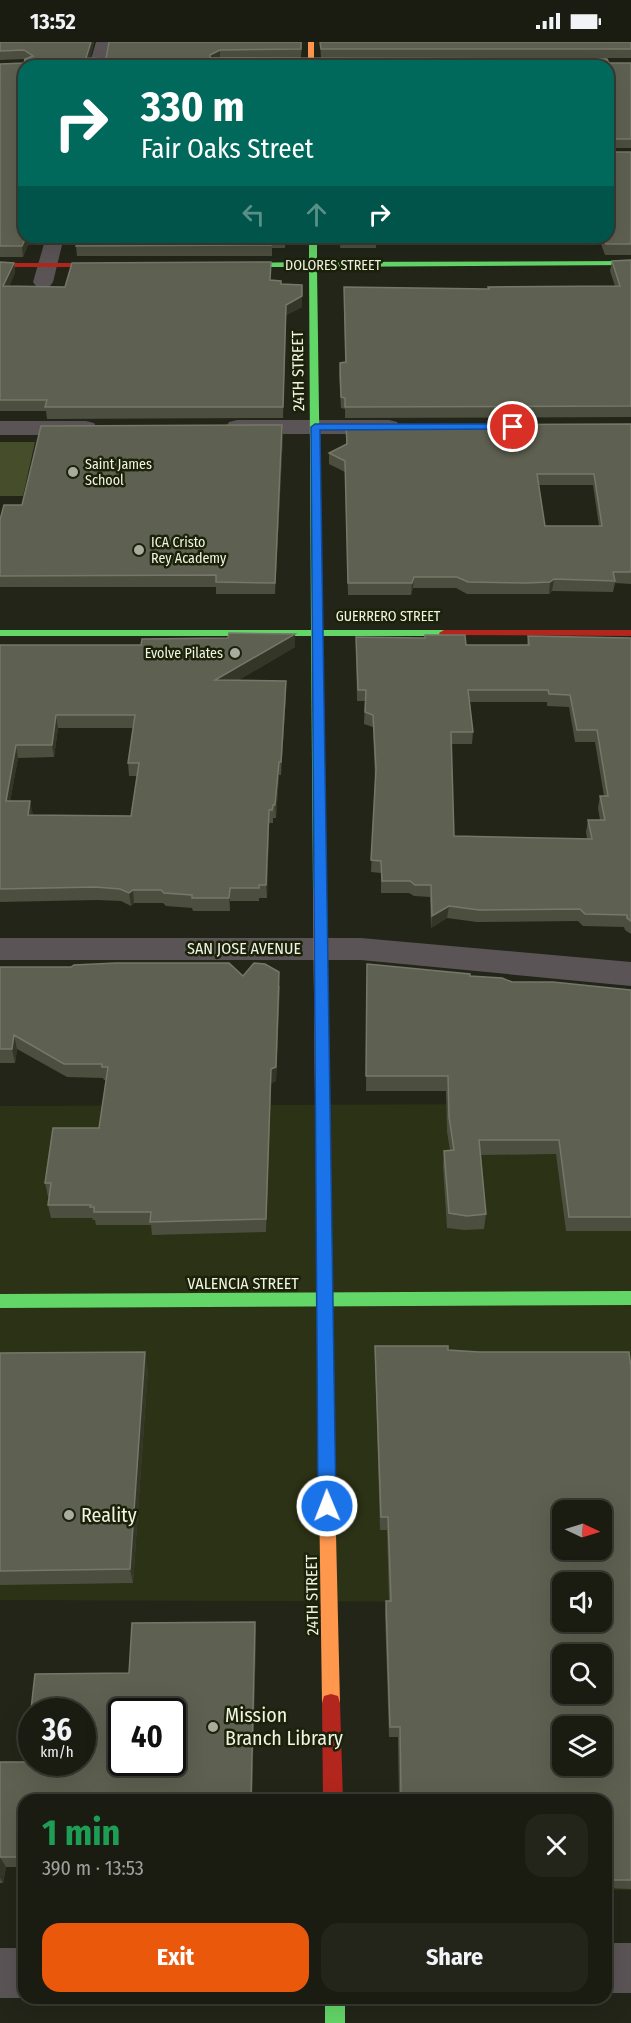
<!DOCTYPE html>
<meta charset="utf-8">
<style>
:root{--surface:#1a1c12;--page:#23251b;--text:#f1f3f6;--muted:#9fa19f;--line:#383a32;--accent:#ea580c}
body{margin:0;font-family:"Fira Sans Condensed",sans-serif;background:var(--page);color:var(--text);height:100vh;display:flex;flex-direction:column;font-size:22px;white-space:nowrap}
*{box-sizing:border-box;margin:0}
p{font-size:20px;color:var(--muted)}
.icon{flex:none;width:33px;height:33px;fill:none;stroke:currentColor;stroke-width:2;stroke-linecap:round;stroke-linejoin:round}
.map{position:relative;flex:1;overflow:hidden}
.sheet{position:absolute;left:18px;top:1752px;width:594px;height:210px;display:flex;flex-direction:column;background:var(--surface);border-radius:18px;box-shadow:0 6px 24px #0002,0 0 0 2px var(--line)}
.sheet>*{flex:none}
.guide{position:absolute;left:18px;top:18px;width:596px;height:183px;border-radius:18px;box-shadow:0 6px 24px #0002,0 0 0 2px var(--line);background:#00695c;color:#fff;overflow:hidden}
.needle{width:39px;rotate:94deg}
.fabs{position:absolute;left:552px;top:1458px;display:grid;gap:12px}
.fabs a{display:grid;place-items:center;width:60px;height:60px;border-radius:12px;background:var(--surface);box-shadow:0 6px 24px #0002,0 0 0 2px var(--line);font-size:30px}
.speed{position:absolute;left:18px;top:1656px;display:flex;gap:12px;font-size:30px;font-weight:700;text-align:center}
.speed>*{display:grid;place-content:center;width:78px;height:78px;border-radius:50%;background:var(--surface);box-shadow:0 6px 24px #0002,0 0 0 2px var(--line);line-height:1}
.speed small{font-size:15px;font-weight:400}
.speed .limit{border:3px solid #111;border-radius:9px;background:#fff;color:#111}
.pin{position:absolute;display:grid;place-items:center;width:51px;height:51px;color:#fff;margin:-26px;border:3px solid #fff;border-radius:50%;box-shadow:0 2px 6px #0007}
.me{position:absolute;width:66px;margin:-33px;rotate:359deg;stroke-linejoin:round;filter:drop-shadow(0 0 4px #0008)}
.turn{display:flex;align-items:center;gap:21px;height:126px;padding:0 24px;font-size:27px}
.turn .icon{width:78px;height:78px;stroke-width:2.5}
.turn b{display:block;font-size:42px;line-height:51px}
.lanes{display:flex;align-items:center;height:57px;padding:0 24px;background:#0003;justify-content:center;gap:30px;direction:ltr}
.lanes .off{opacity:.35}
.round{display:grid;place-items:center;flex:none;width:63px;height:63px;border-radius:18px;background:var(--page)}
.headline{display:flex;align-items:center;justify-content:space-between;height:102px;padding:0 24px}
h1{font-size:36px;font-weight:700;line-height:45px;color:#1e9e55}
.cta{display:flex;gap:12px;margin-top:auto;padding:12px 24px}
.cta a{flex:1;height:69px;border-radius:18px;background:var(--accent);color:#fff;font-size:24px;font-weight:700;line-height:69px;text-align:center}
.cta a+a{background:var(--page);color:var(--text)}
.status{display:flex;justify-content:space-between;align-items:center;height:42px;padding:0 30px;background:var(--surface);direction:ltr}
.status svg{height:16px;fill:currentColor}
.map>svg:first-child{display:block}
</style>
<div class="status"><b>13:52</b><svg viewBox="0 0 49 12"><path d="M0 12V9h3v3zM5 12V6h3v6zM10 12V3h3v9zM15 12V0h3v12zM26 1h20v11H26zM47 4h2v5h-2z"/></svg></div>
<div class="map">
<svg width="631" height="1981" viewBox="0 0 631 1981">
<rect width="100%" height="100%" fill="#222518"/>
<path fill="#2c3215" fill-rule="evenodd" d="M540 1062 631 1064V1848H606V1758H592L589 1724H602V1684H562V1695L550 1572H562V1580H602V1540H573L569 1508H602V1468H562V1481H510L509 1467 506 1466 514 1560 0 1558V1064ZM562 1612H602V1652H562Z"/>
<path fill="#454d2a" d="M0 400H35L23 454H0Z"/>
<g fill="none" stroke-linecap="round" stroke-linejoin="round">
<path fill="#5b5456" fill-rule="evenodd" d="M96 0H110L105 24H89Z
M46 195H64L53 240 50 244H36L33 240Z
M237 378H389L397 380 400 385 397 390 389 392H237L229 390 226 385 229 380Z
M0 379H86L94 381 97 386 94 391 86 393H0Z
M0 896H361L631 920V944L361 918H0Z
M606 1901H631V1951H606Z
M0 1906H24V1956H0Z"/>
<path fill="#63d668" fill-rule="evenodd" d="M309 195H317V220L631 219V223L317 225 322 588H444L449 591 444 594H322L325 849 319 853 313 849 311 594H0V588H311L309 225H227L223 223 227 221 309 220Z
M631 1249V1263L0 1266V1252Z
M325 1956H345V1981H325Z"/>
<path fill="#ff974d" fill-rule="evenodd" d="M308 0H314V24H308Z
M319 845 325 849 330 1156 328 1160 323 1162 318 1160 316 1156 313 849Z
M327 1442 333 1444 335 1450 340 1661 338 1668 331 1670 324 1668 322 1661 319 1450 321 1444Z"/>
<path fill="#b3261e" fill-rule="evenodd" d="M0 221H115L119 223 115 225H0Z
M444 588H631V594L440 593 439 591Z
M323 1150 328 1152 330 1156 335 1450 333 1456 327 1458 321 1456 319 1450 316 1156 318 1152Z
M331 1652 338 1654 340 1661 343 1758H323L322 1661 324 1654Z"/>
</g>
<path fill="#4c4f3f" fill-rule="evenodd" d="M0 0H94L90 16 106 17 302 0 301 16 631 21V106H608V110H631V213H605L601 202 398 200 385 195H608V24H24L42 200 28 203 23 215H0V22L24 21 25 17 0 18Z
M320 0H631V16H321Z
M79 195H286L285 206H272V214H77L76 204Z
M341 195H376V206H340Z
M631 218V375L345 376V367L341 366 339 332 340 321 345 320 344 255 488 247V245L615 244 610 229 612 219Z
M0 220 14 221 15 231 9 244 65 245 271 238 281 242 302 243V265L286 273 283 376 47 377 46 369H0Z
M631 382V542L615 541 613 550 552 549 549 552H467L456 546H413L411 553H348L345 430 329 422V411L346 403V383ZM539 443H593L599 484H545Z
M283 394 275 552H216V545H0V478L22 463Z
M295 592V605L237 639 286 652 281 733H279L276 776H273V781H269L267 856H259V859H230V869H193L192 866 166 864 163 861H134L131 864 121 859 97 858 0 860V603H141L228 596ZM58 686H133L128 721 129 734H137L131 774 32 773 33 772 10 759 18 716 54 715Z
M528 594 631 596V892L625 888 624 885 583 884 578 879 477 880 447 876 431 886 430 855 414 854 409 851H381V831L371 830 375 738 373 685 364 682 365 659H357L356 595 466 603H527ZM470 660H547V664L569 665 575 700H595L604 754H600L598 766 600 778H588L586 790 587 797 454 794 451 702H472L473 690Z
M0 925 243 934 280 944 276 1039 271 1041 266 1190 152 1193 151 1183H96L95 1178H93L92 1176H51L48 1163 49 1154 48 1155 45 1141 99 1086 106 1038H104L103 1036 67 1035 17 1007 15 1021H0Z
M470 934 512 940 631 948V1189H566L556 1112 481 1113 486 1172 484 1187 465 1188 447 1186 443 1124 444 1109 450 1108 447 1090 446 1049H366L367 937Z
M375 1304 448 1308 631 1326V1847L606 1846V1758H399L398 1695H389L385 1571 386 1559H389L387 1488H380L375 1318Z
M0 1311 148 1326 133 1541 0 1543Z
M255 1580 256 1593 252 1758H24V1825H6L3 1841H0V1720H25L129 1631Z"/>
<path fill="#343728" d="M91 0H94L88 24 86 16Z
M220 8V17L210 24V13Z
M26 195H45L42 200 28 203 23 215 22 204Z
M14 221 15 231 5 255 3 244Z
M302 254V265L286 273 283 376 286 263Z
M282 383 283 394 275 552V541Z
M414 535 413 546 411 553 412 541Z
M554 537 552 549 549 552 550 540Z
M295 592V605L216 651 215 638Z
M286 639V652L281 733V720Z
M56 673 58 686 54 715 52 703Z
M16 703 18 716 8 772 6 759Z
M279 720V733L276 776 275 763Z
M30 759 33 772 30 786 28 773Z
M269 768V781L267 856 266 843Z
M230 846V869L229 856Z
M133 848 134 861 131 864 129 851Z
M449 864 447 876 431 886 432 874Z
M279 930 276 1039 271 1041 266 1190V1177L271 1027Z
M14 993 17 1007 15 1021 12 1007Z
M145 1310 148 1326 133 1541 130 1527Z
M255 1580 256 1593 252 1758H251Z
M0 1815 6 1825 3 1841 0 1836Z"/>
<path fill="#5e6151" stroke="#757868" stroke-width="1.5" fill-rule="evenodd" d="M0 0H91L86 16 106 17 109 0H301V7L220 8 210 13V16L607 17 609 21H631V97H608V110H631V202H606L604 195H608V24H24V195H26L22 204H0V22L24 21 25 17 33 14 24 8 0 9Z
M320 0H631V7H321Z
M79 195H285H272L271 203 76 204Z
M341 195H376V196H341Z
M631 218V364L345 365V356L341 355 340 321 346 320 344 245 489 247 488 245 620 244 612 219Z
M0 220 14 221 3 244 65 245 72 221 271 220 270 238 281 239V242L302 243V254L286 263 283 365H45L47 358H0Z
M631 382V530H613L615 539 554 537 550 540 527 541 468 540 457 535H414L412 541H348L345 419 329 411 347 402 346 383ZM537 432H594L602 484H545Z
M282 383 275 541 216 540V533L0 534V478L4 463H22L41 384Z
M229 591 295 592 215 638 286 639 281 720H279L275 763H273L272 768H269L266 843H259V846H230L229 856H192V853L164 851 161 848H133L129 851 120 847 95 845 0 847V603H141L142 597 228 596ZM56 673H135L128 721H139L131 774 28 773 30 759H6L16 703H52Z
M425 593H465L466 603H529L528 594 631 596V879L627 876V873L585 872 580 867 479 868 449 864 432 874 431 843H415L410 839H382L381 819 371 818 376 727 373 673 365 670 366 648H358L356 595 425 596ZM468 648H548L549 652 570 653 577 688H597L608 754H600L605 778H588L592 797 454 794 451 690H473Z
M116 921H229L243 934 254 921 265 922 279 930 276 1025 271 1027 266 1177 150 1180 151 1170H94V1165H90L91 1163H48L51 1141H45L53 1086H99L108 1025H102V1022H64L14 993 12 1007H0V925H71L74 923Z
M367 922 470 932V934L502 936 512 940H553L631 948V1175H569L559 1098H479L486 1172 467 1174 449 1171 444 1109 454 1108 449 1075 448 1034H366Z
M375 1304H448V1308L479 1310H629L631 1326V1838H606V1758H404L401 1754 400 1685H390L386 1559H391L388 1475H381ZM562 1468H602V1508H562ZM562 1540H602V1580H562ZM562 1612H602V1652H562ZM562 1684H602V1724H562Z
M145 1310 130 1527 0 1529V1311Z
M255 1580 251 1758H24V1815H0V1816V1720H25L35 1632 129 1631 132 1581ZM32 1670H82V1720H32ZM122 1670H172V1720H122Z"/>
<path fill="#1a73e8" stroke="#114b97" stroke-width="1.5" d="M315 382H513L517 385 513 387 320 388 336 1464 333 1470 327 1472 321 1470 318 1464 311 385Z"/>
<g fill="#a8ac9d" stroke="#1c2109" stroke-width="2">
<circle cx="73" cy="430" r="6"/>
<circle cx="139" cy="508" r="6"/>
<circle cx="235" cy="611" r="6"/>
<circle cx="69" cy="1473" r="6"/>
<circle cx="213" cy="1685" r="6"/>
</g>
<g text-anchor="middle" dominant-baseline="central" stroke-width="5" stroke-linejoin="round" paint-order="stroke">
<g font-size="14" fill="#f0f4e4" stroke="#1c2109">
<text x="333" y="223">DOLORES STREET</text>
<text x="388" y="574">GUERRERO STREET</text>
</g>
<g font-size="14" fill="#f0f4e4" stroke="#1c2109" text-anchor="start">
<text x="85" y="422">Saint James<tspan x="85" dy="16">School</tspan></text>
<text x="151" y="500">ICA Cristo<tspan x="151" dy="16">Rey Academy</tspan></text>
<text x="223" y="611" text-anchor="end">Evolve Pilates</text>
</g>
<g font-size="16" fill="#f0f4e4" stroke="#1c2109">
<text transform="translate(298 329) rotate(-91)">24TH STREET</text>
<text x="244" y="906">SAN JOSE AVENUE</text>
<text x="243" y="1241">VALENCIA STREET</text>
<text transform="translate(312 1553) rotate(-91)">24TH STREET</text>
</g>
<g font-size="20" fill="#f0f4e4" stroke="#1c2109" text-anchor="start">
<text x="81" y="1473">Reality</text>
<text x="225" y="1673">Mission<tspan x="225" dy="23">Branch Library</tspan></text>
</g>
</g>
</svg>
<div class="fabs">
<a><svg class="needle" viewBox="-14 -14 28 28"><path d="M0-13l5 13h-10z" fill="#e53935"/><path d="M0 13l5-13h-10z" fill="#9fa19f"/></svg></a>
<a><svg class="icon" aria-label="sound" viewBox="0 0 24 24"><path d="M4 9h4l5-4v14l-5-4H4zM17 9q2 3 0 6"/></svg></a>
<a><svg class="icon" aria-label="search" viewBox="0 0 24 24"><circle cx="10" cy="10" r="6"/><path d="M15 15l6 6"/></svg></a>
<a><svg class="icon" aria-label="layers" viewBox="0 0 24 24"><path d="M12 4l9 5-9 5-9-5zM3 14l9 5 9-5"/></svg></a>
</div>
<div class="speed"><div>36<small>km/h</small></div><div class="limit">40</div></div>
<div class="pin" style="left:513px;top:385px;background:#d93025"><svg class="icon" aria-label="arrive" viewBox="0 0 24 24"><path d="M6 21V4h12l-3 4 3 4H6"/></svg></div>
<svg class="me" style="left:327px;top:1464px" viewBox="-20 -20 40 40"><circle r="17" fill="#1a73e8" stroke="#fff" stroke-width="3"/><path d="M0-11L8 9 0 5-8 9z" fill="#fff"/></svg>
<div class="guide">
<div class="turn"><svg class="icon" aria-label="right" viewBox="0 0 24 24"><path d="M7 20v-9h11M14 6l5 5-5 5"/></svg><div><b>330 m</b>Fair Oaks Street</div></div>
<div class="lanes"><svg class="icon off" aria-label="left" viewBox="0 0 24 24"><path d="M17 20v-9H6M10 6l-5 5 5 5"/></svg><svg class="icon off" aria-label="ahead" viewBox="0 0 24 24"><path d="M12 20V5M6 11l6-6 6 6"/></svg><svg class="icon" aria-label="right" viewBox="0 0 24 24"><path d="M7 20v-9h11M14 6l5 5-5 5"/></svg></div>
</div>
<section class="sheet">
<div class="headline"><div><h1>1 min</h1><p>390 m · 13:53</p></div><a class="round"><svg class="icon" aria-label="close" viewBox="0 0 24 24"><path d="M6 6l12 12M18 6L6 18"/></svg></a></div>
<div class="cta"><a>Exit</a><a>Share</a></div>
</section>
</div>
